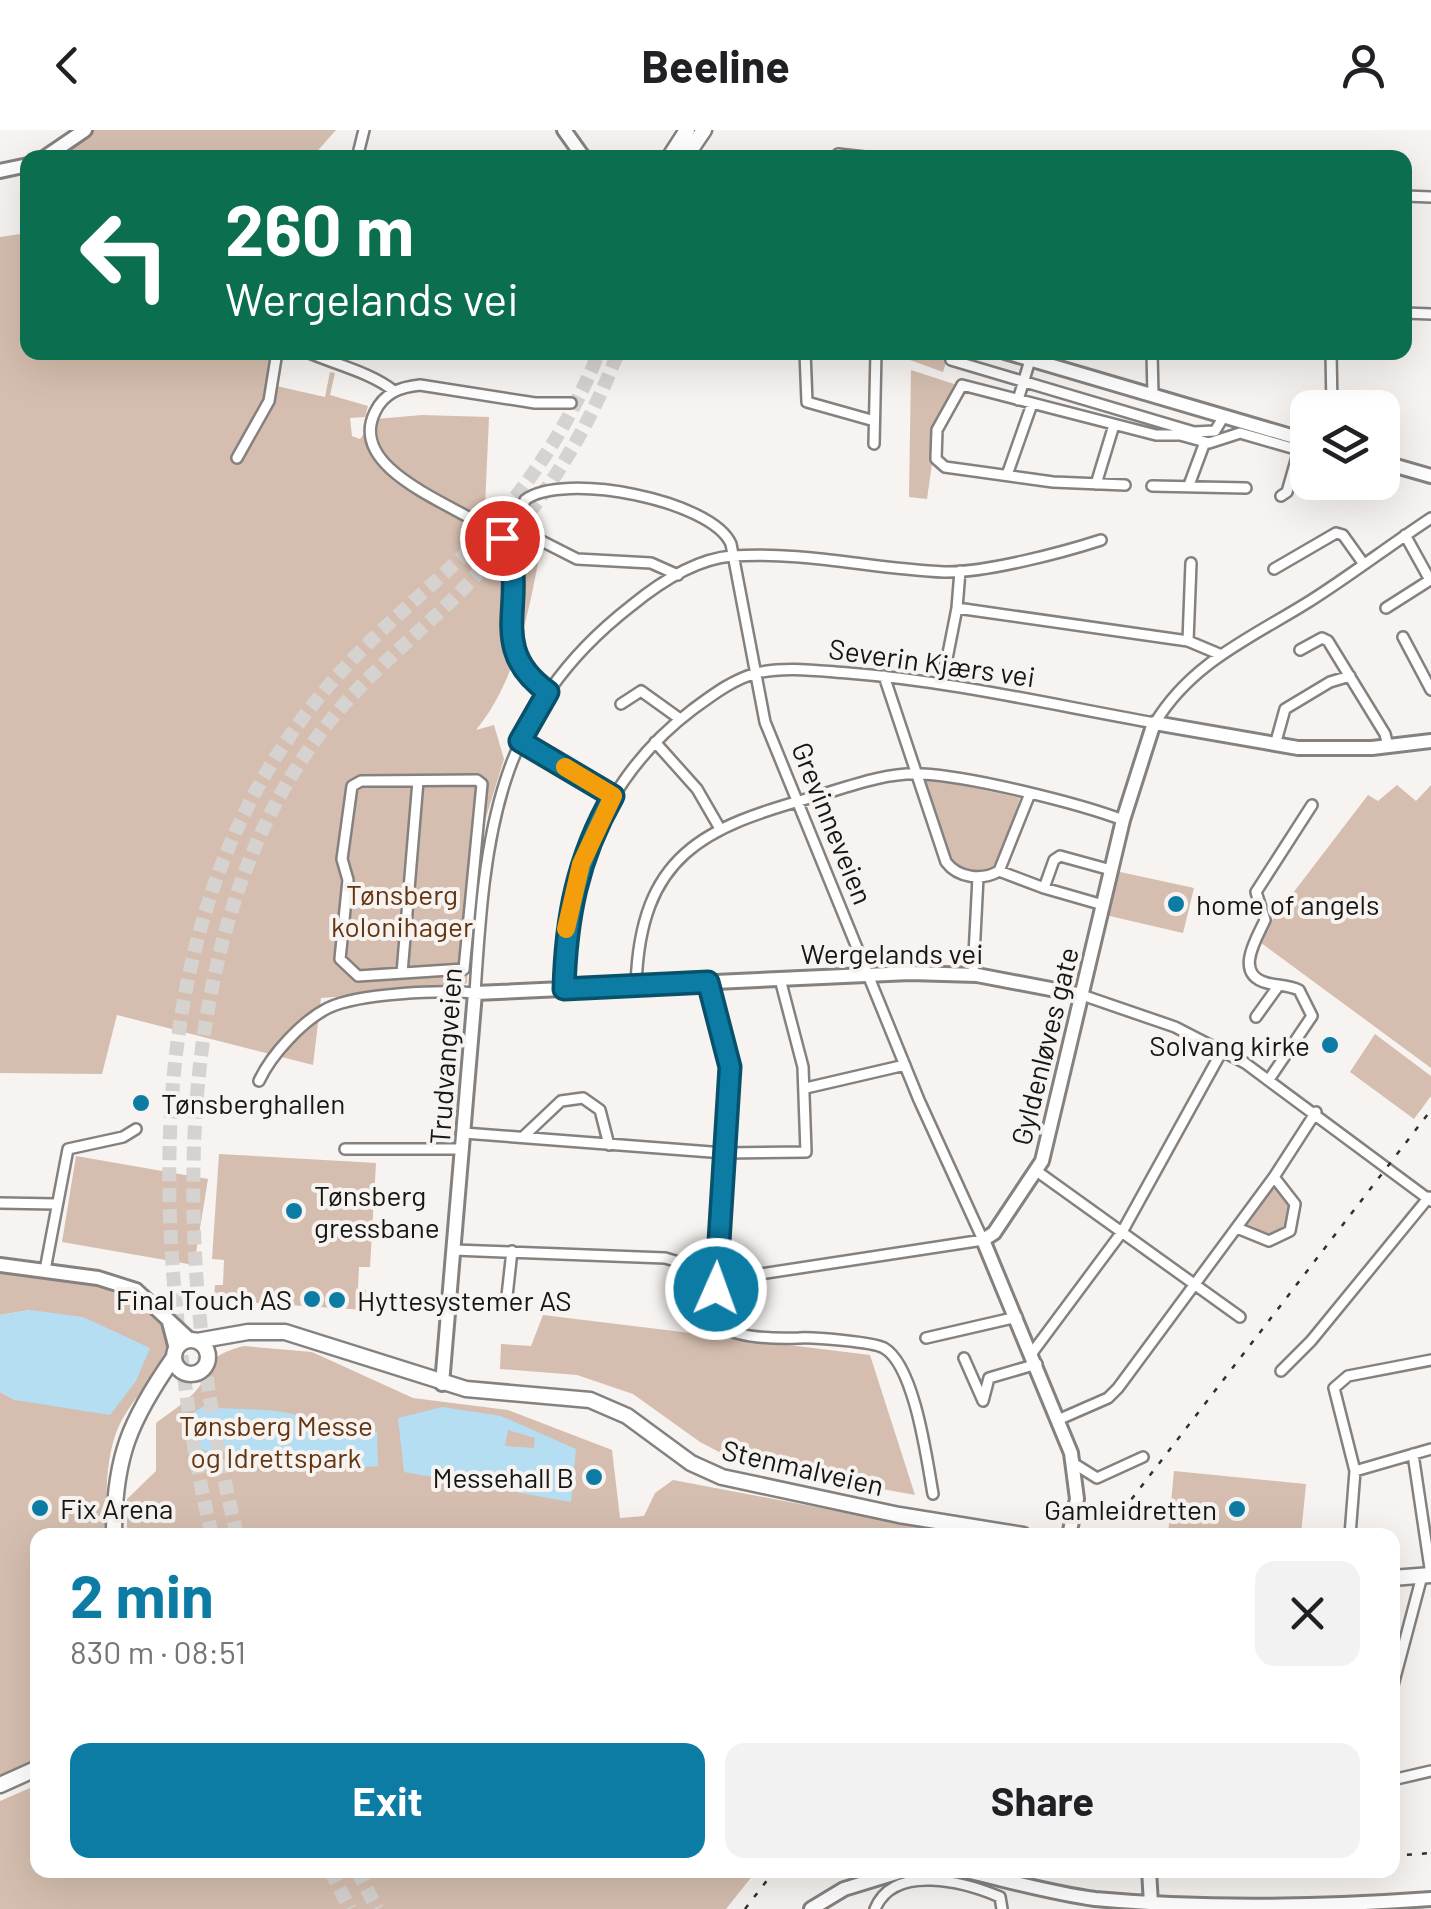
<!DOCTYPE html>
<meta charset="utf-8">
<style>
:root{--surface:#fff;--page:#f2f2f2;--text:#202124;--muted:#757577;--accent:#0d7ca5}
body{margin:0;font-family:Barlow,sans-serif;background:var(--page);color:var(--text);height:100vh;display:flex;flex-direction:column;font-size:38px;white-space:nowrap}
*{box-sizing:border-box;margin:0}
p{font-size:32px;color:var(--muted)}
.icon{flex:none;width:55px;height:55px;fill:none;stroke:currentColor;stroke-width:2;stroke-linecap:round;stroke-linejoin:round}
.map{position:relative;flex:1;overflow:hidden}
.details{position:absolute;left:30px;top:1398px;width:1370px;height:350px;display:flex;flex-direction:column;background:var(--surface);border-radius:20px;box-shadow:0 10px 40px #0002}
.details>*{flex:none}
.top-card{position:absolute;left:20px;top:20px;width:1392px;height:210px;border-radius:20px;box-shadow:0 10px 40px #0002;background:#0b6e4f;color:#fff;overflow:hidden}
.controls{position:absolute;left:1290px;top:260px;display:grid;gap:20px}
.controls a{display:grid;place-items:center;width:110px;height:110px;border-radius:20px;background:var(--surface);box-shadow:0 10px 40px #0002;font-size:50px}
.pin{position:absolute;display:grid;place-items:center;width:85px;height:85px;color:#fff;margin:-42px;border:5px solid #fff;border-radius:50%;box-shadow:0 2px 10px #0007}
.me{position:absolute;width:110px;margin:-55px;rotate:2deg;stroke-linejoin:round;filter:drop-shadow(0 0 8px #0008)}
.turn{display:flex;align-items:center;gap:35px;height:210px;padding:0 40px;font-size:45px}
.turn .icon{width:130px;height:130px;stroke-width:2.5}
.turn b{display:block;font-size:70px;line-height:85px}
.round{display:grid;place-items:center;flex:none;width:105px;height:105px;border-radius:20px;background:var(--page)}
.headline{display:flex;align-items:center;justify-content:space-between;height:170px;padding:0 40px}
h1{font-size:60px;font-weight:700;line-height:75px;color:var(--accent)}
.cta{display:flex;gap:20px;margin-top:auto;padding:20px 40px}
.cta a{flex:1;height:115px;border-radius:20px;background:var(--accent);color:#fff;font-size:40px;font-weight:700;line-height:115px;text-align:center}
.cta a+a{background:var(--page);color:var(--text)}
header{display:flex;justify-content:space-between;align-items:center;height:130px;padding:0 40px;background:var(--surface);font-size:45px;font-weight:700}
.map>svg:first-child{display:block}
</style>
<header><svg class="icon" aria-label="back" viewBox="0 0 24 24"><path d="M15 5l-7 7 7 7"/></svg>Beeline<svg class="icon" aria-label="person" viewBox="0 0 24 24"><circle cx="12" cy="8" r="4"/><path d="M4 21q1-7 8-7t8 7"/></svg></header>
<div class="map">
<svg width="1431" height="1779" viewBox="0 0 1431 1779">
<rect width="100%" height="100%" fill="#f6f3f0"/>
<path fill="#d5beaf" d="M90 0H336L312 27 57 28Z
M27 103 28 222 273 223 262 272 271 278 272 255 325 267 330 242 335 243 330 265 368 276 365 287 350 288 352 306 360 309 376 289 422 285 489 287 484 399 544 402C531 468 520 547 476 600L494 595 504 629 479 710 467 853 456 858 321 868 313 935 117 885 102 944 0 943V107Z
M888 222 949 223 943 242Z
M911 240 954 254 938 291 927 369 909 367Z
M929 648 1020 668 997 738C982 746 965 744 951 734L925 655Z
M1397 655 1416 671 1431 655V938L1257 810 1368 665 1378 671Z
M1111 740 1194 758 1183 803 1101 784Z
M1375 904 1431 946V966L1414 989 1350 942Z
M219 1024 376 1033 370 1137H359L358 1158 366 1160 365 1180 214 1170 215 1155H223L224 1130 212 1129Z
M76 1026 208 1049 194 1135 62 1112Z
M1276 1054 1294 1074 1288 1100 1269 1108 1247 1098 1246 1093Z
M0 1142C51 1148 133 1143 162 1193 168 1204 171 1216 164 1228 150 1255 125 1276 115 1306 105 1336 106 1374 107 1405H38L37 1633 0 1650V1262L15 1270 30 1180 0 1185Z
M543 1185 870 1225 915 1365 740 1333 700 1312 633 1264 577 1245 500 1239 501 1214 531 1216Z
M244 1216 312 1222 413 1268 508 1280 612 1320 620 1388 644 1386 655 1363 673 1350 965 1405H127V1369L156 1341V1293C168 1284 183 1274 194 1263 218 1238 198 1228 244 1216Z
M1174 1341 1306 1354 1301 1405H1168Z
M37 1655 38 1740H757L726 1779H0V1671Z"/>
<path fill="#b5def3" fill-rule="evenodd" d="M30 1180 83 1187 150 1218 136 1251 110 1285 15 1270 0 1262V1185Z
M204 1276C238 1283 295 1272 320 1299H345L351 1293 366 1291 368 1301 377 1302 378 1336 356 1338 192 1319 186 1309 195 1299 188 1286Z
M442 1277 501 1286 576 1319 571 1372 404 1342 398 1288ZM508 1300 535 1308 534 1318 505 1316Z"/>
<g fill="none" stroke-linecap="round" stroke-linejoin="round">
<path stroke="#d5d2cf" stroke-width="14" stroke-dasharray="14 7" stroke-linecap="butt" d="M212 1405C195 1337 186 1266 178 1196 153 969 175 733 330 554 371 506 421 466 466 423 523 366 569 297 599 222
M237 1405C173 1145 157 783 346 572 382 532 423 499 461 461 529 393 584 313 618 222
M330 1740 350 1779
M357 1740 377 1779"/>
<g stroke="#85817f" stroke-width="14">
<path id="street" d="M838 24 874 28
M357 28 364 0
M1405 66 1431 67
M1405 183 1431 184
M307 222C334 234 370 242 394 261
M805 222 807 272 871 290
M1152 222 1153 266
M1331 222 1332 278
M951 230 1194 302 1215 301 1224 286
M1018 270 1030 230
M571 273H535L420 255C400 257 384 263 375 282 345 343 465 377 502 408L516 398 577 429 651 433 678 445
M874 314 876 222
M237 328 269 271 277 222
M1007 345 1032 274
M1096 354 1114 295
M1125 355 1053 352 945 337 936 329 937 300 962 255 1156 305H1180L1209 313 1240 303 1299 320 1287 362 1281 366
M1189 355 1205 312
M1152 356 1246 358
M1274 439 1336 403 1343 405 1363 433
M957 478 1188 511 1219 524
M1386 478 1430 450 1405 405
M1403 507 1431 560
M1188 511 1191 433
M1300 520 1322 508 1328 511 1385 604 1388 616
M884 546 946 732C958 748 982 751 999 741L1029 666
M942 554 957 478 960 441
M621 574 641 561 680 589
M520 611 613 666
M655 612 697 659 719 697
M1275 615 1285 579 1330 552 1350 546
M361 651 477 650 482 654 464 839 358 846 340 829 348 750 342 729 352 656Z
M999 741 1044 758
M1103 775 1044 758 1054 730 1060 726 1111 740
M402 843 418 651
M973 845 978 747
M708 852 730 937 715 1131 716 1195C738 1208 773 1209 799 1208 814 1207 873 1212 884 1218 915 1236 927 1331 933 1364
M636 856C640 725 703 697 817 666 850 656 887 642 922 644 969 646 1078 673 1123 690
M563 859C566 749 601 649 692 580 711 566 733 549 757 543 785 536 820 541 848 543 951 551 1053 575 1155 593 1192 532 1251 508 1310 471 1351 445 1390 415 1431 388
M1082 865 1175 897 1245 933 1431 1071
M1256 887 1279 855
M1270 948 1312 886 1299 860C1288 855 1278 856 1267 853 1233 844 1257 808 1265 790L1256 762 1312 675
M259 951C271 925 302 891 328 878 359 863 441 860 475 863 485 704 495 582 631 476 659 453 695 429 732 426 804 421 873 439 944 442 984 443 1061 423 1101 410
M806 958 905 935
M464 1003 724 1023 806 1022 803 937 780 849
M525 1005 561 971 583 968 600 980 609 1015
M345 1019H463
M1038 1042 1240 1187
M0 1073 56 1074
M1237 1098 1269 1111 1290 1101 1295 1074 1274 1047
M454 1120 665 1128 734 1148 983 1110 919 970 765 592 731 414C712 370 562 341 525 370L515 399 502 408C534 463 481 515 548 562
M45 1140 68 1019 123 1007 136 999
M450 1173 506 1175 512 1121
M926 1208 1017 1187
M1032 1223 1122 1102 1222 921
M964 1228 983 1271 989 1248 1037 1234
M1281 1241 1311 1211 1429 1067
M1060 1289 1108 1268 1118 1258 1274 1047 1316 982
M1413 1324 1431 1445
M1073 1333 1097 1348 1143 1327
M1355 1341 1431 1319
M1350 1405 1355 1341 1334 1258 1348 1246 1431 1230
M1392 1559 1422 1446
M1392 1650 1431 1641
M875 1779C894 1733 965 1752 1000 1767L1002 1779"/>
</g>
<g stroke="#85817f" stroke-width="18">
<path id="secondary" d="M564 0 584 28
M44 28 85 0
M0 41 28 35
M1005 222 1308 311
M1382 332 1431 346
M0 1135 98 1148 136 1160 190 1210
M169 1192 176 1219
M442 1254 475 863 910 843 977 845 1082 865
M1069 1405 1077 1369 1071 1323 983 1110 994 1103 1042 1031 1123 690 1152 599 1155 593 1298 618H1372L1431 611
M961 1740C1006 1750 1050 1763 1095 1769 1205 1779 1320 1777 1431 1769
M1149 1740 1151 1774
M811 1779 844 1759 906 1740"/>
</g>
<g stroke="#85817f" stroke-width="19">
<path id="primary" d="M669 28 687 0
M685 28 704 0
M174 1227a17 17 0 1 1 34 0a17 17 0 1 1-34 0Z
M197 1211 248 1202H285L466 1259 590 1270 627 1286 691 1333 722 1347 899 1385 1023 1405
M114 1405C114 1327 130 1290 174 1227
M1392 1448 1431 1445
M0 1655 38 1638"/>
</g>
<use href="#street" stroke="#fff" stroke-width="9"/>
<use href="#secondary" stroke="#fff" stroke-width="12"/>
<use href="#primary" stroke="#fff" stroke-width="14"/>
<path stroke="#31302f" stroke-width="2.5" stroke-dasharray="5 10" stroke-linecap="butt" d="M1104 1405 1431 980
M1392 1726 1431 1723
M745 1779 775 1740"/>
</g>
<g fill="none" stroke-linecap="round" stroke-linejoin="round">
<g stroke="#08516b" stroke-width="25">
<path id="route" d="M502 408C534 463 481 515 548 562L520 611 613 666C577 729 566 788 564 859L708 852 730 937 716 1159"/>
</g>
<use href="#route" stroke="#0d7ca5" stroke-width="18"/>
<path stroke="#f59e0b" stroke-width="18" d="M565 637 613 666 581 734 566 799"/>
</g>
<g fill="#0d7ca5" stroke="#f6f3f0" stroke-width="4">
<circle cx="1176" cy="774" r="10"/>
<circle cx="1330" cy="915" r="10"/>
<circle cx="141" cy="973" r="10"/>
<circle cx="294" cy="1081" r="10"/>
<circle cx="312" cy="1169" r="10"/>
<circle cx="337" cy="1170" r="10"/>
<circle cx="594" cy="1347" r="10"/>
<circle cx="40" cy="1378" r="10"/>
<circle cx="1237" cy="1379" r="10"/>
</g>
<g text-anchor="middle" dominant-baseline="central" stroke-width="8" stroke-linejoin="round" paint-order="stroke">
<g font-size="28" fill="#171615" stroke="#f6f3f0">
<text transform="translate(932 532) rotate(8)">Severin Kjærs vei</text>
<text transform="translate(833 693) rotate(68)">Grevinneveien</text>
<text x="892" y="823">Wergelands vei</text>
<text transform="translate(1044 916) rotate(-76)">Gyldenløves gate</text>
<text transform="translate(445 926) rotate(-86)">Trudvangveien</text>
<text transform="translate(803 1337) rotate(13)">Stenmalveien</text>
</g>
<g font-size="28" fill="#643511" stroke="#f6f3f0">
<text x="402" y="764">Tønsberg<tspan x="402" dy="32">kolonihager</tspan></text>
<text x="276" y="1295">Tønsberg Messe<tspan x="276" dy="32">og Idrettspark</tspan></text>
</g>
<g font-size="28" fill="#171615" stroke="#f6f3f0" text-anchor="start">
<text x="1196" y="774">home of angels</text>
<text x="1310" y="915" text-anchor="end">Solvang kirke</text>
<text x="161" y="973">Tønsberghallen</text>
<text x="314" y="1065">Tønsberg<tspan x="314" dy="32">gressbane</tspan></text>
<text x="292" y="1169" text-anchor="end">Final Touch AS</text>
<text x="357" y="1170">Hyttesystemer AS</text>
<text x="574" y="1347" text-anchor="end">Messehall B</text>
<text x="60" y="1378">Fix Arena</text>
<text x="1217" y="1379" text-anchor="end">Gamleidretten</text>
</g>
</g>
</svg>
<div class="controls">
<a><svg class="icon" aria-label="layers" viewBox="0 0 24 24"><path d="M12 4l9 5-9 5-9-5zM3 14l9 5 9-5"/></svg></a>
</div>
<div class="pin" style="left:502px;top:408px;background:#d93025"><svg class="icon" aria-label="arrive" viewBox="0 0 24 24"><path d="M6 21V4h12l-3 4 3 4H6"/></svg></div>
<svg class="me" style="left:716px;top:1159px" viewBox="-20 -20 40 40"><circle r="17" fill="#0d7ca5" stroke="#fff" stroke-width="3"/><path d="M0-11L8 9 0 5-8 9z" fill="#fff"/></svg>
<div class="top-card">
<div class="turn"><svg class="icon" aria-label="left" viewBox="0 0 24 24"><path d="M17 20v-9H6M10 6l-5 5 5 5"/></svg><div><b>260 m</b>Wergelands vei</div></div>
</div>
<section class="details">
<div class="headline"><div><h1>2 min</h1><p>830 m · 08:51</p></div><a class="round"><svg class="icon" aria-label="close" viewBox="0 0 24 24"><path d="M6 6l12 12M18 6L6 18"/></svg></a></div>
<div class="cta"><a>Exit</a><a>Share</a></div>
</section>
</div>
